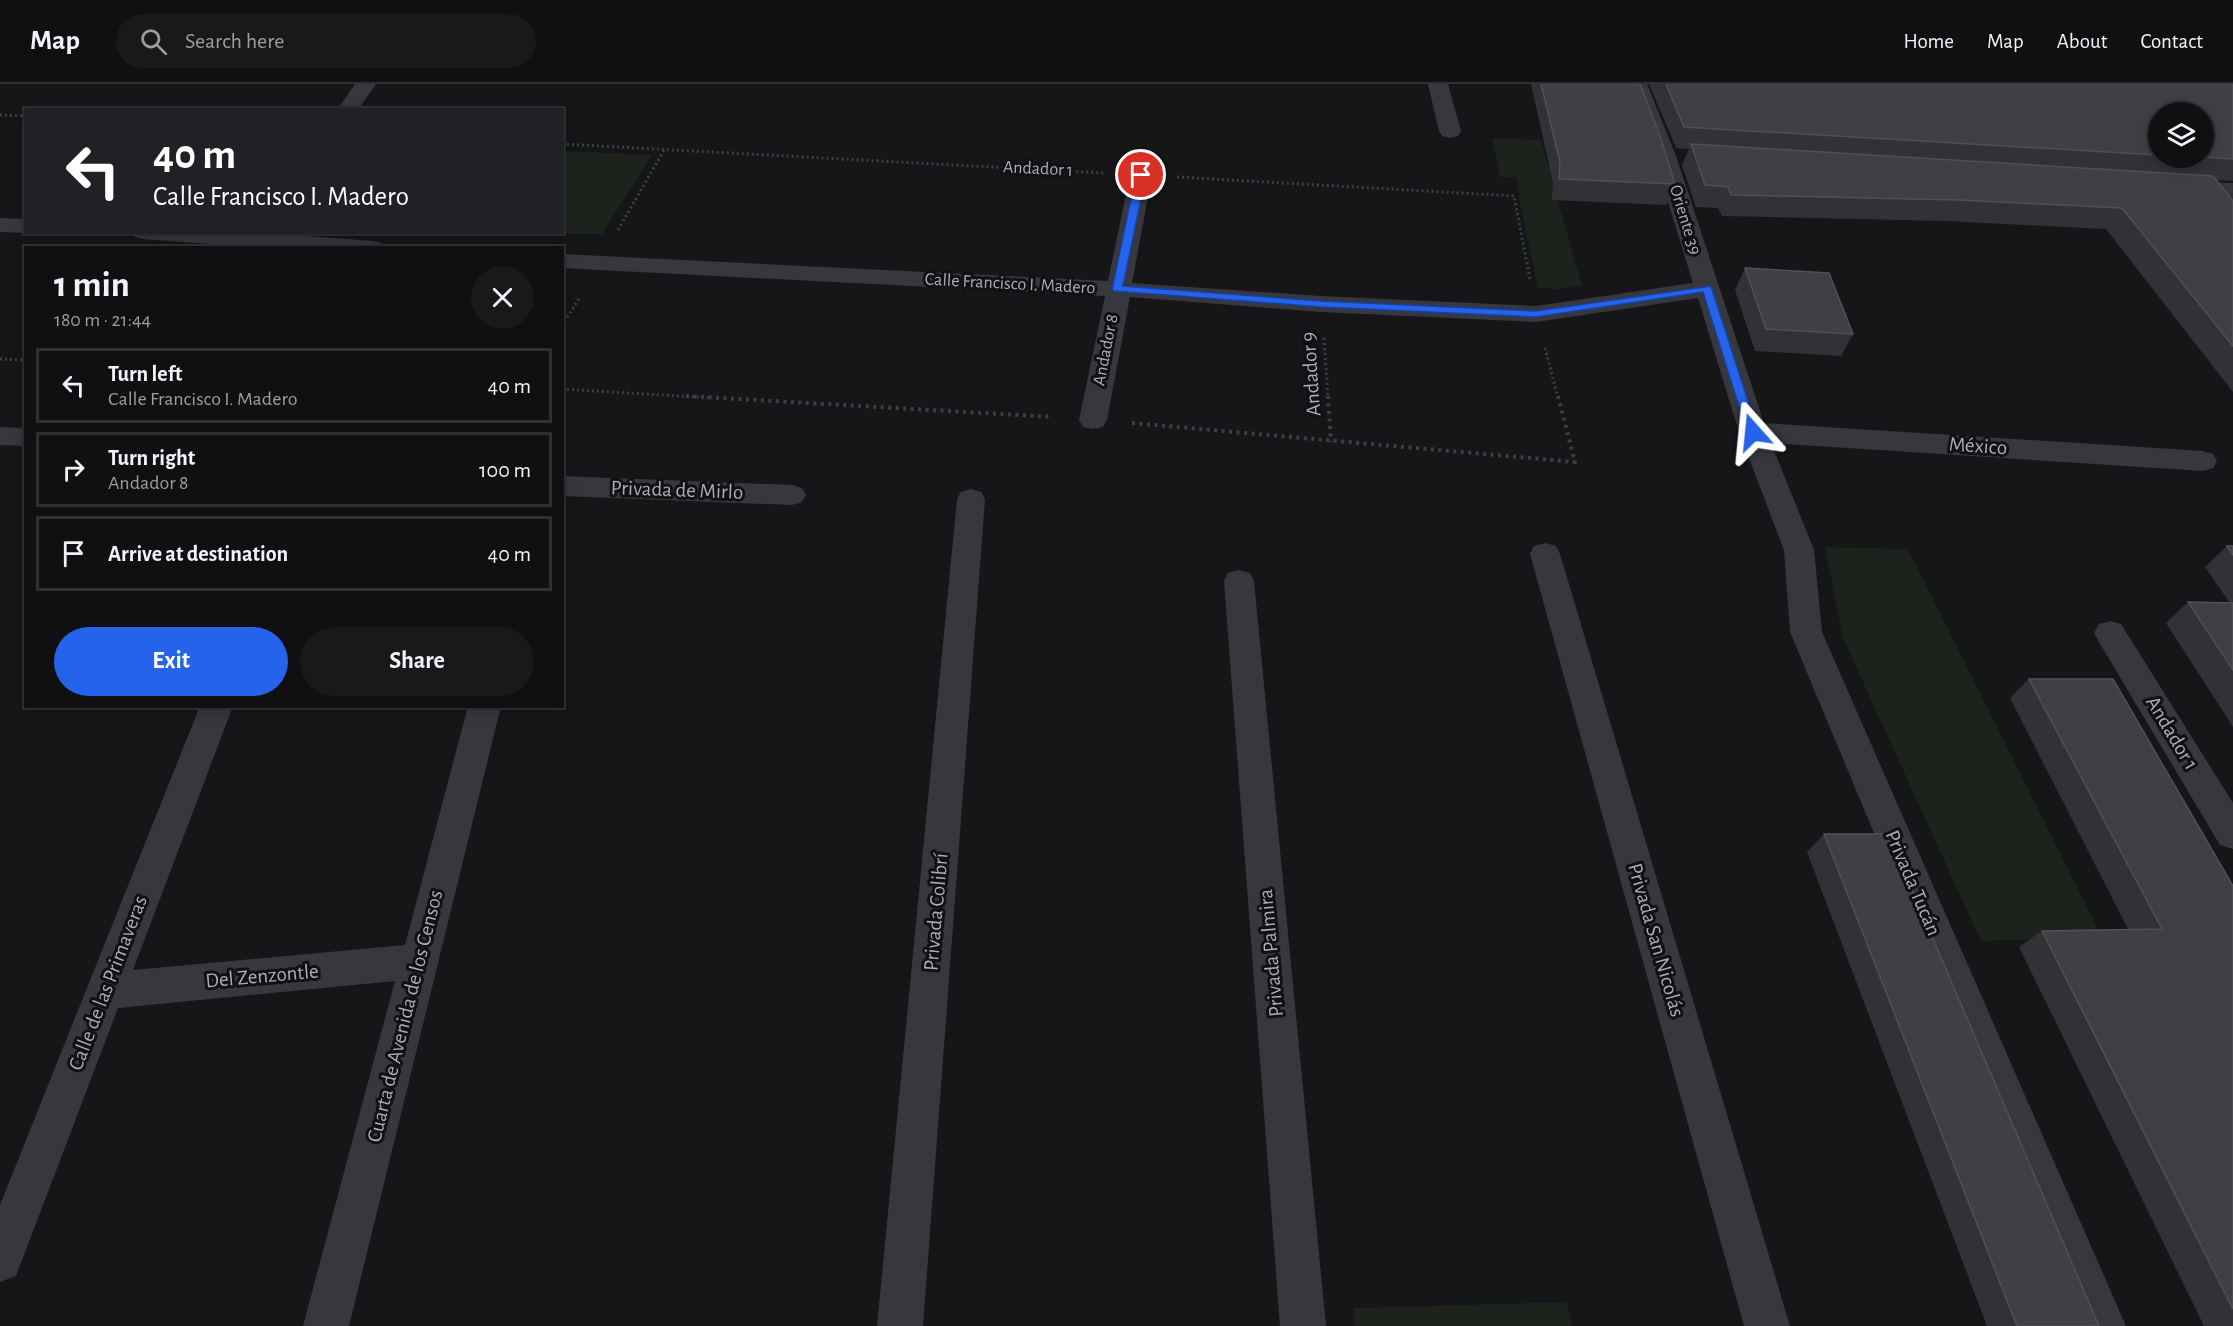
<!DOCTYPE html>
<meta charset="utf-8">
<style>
:root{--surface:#101012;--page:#19191b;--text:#f1f3f6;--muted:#9c9d9f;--line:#303032;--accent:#2563eb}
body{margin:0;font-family:"Alegreya Sans",sans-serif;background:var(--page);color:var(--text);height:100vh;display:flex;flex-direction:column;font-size:22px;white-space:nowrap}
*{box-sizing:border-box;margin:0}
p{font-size:20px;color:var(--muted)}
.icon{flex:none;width:33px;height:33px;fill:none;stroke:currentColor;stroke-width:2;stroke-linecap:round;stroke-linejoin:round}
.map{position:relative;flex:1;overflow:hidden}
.sheet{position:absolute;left:24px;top:162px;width:540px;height:462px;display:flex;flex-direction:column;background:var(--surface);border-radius:0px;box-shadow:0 3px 15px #0003,0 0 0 2px var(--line)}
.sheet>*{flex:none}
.top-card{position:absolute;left:24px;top:24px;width:540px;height:126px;border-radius:0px;box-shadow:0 3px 15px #0003,0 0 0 2px var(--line);background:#202124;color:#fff;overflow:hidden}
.fabs{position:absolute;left:2148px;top:18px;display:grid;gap:12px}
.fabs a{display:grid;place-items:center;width:66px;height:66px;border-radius:50%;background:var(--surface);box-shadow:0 3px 15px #0003,0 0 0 2px var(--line);font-size:30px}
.pin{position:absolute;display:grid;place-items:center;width:51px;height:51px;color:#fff;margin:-26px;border:3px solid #fff;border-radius:50%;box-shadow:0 2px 6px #0007}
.me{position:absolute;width:66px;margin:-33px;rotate:342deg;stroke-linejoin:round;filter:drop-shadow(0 0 4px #0008)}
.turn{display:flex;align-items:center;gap:21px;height:126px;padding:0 30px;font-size:27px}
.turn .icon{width:78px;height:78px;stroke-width:2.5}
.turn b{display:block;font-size:42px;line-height:51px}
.round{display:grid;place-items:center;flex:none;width:63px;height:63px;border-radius:32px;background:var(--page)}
.headline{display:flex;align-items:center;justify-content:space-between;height:102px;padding:0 30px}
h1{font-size:36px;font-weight:700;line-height:45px}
.cta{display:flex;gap:12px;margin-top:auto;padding:12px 30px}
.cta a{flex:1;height:69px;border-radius:36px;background:var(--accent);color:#fff;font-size:24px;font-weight:700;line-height:69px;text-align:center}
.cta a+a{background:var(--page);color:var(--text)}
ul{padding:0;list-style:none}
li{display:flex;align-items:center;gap:18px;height:75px;margin:0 12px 9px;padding:0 18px;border:3px solid var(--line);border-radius:0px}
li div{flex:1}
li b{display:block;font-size:22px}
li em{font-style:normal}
header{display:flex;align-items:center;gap:36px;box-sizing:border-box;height:84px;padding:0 30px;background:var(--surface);border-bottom:2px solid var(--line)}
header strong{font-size:28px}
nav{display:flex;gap:33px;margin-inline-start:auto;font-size:21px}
.search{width:420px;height:54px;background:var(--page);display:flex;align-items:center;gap:15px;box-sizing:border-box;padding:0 21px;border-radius:33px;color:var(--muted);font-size:22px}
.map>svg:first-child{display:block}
</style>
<header>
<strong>Map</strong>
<div class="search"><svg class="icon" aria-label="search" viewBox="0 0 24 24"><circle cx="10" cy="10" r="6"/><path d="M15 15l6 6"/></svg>Search here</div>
<nav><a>Home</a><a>Map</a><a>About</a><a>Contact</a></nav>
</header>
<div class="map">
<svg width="2233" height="1242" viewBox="0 0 2233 1242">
<rect width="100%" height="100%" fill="#161618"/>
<path fill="#1c231d" d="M1492 54 1541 56 1582 202 1558 205 1538 204 1520 119 1517 93H1500Z
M563 67 652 71 602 150 491 149 562 148Z
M1825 463 1908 465 2102 853 1981 857 1843 554Z
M1567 1218 1572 1242H1355L1353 1224Z"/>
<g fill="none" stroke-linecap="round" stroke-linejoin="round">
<path stroke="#3d3f44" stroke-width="3" stroke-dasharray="2 3" stroke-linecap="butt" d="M0 31 26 32
M562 60 1104 89
M1177 93 1514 112 1530 195
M618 146 664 66
M562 242 580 213
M1324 254 1328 314
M1545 264 1558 314
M0 275 26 276
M562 305 712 314"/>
<path stroke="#3d3f44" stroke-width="4" stroke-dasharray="3 4.5" stroke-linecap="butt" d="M686 312 1053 333
M1328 312 1331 358
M1132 339 1575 378 1558 312"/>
<path fill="#37383d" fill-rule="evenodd" d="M355 0H376L358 26H337Z
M1428 0H1448L1461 47 1458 52 1450 54 1442 52 1439 47Z
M1627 0H1647L1676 72 1764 339 2203 367 2213 370 2217 377 2213 384 2203 387 1771 359 1814 466 1822 548 2126 1242H2080L1790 548 1784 466 1739 348 1698 214 1536 238 1321 228 1130 213 1107 336 1103 343 1093 345 1083 343 1079 336 1105 212 562 184V170L1108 197 1130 91 1133 86 1141 84 1149 86 1152 91 1132 199 1321 212 1536 222 1693 199 1654 72Z
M2179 97 2233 99V113L2171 109 2168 104 2171 99Z
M0 134 26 135V148H28L26 149 0 148Z
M131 148H253L373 157 381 159 385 164H263L143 155 135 153Z
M0 343 26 344V362L0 361Z
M562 392 792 401 802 404 806 411 802 418 792 421 562 412Z
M971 405 981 408 985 415 923 1242H877L957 415 961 408Z
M1545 459 1556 462 1560 470 1790 1242H1744L1530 470 1534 462Z
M1239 486 1250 489 1254 497 1326 1242H1280L1224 497 1228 489Z
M2110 537 2121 540 2233 719V765L2220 761 2099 558 2094 549 2099 540Z
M200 622H233L133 886 405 861 468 622H501L349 1242H303L395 897 118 924 16 1192 0 1198V1121Z"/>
</g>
<path fill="#323236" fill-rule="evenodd" d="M1531 0H1640L1675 100 1667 121 1552 116 1553 99Z
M1649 0H2233V97L2217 96 2229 112 2233 107V308L2106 145 1946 137 1722 132 1718 124 1696 123 1682 81 1689 65 1676 64ZM2158 28 2204 74H2158Z
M1745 184 1853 250 1841 272 1755 267 1735 206Z
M2227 462H2233V643L2166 539 2188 518 2230 519 2205 483Z
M2029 595 2233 802V1242H2204L2019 863 2042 847 2128 845 2010 614Z
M1824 750 2099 1242H1987L1807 768Z"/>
<path fill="#3f3f44" stroke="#4f5156" stroke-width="1.5" d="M1541 0H1640L1660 52 1675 100 1559 95 1560 78Z
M1666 0H2233V75L2204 73V28H2158V71L1684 43Z
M1691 60 2213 92 2233 117V262L2122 124 1959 116 1731 111 1728 103 1705 101Z
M1745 184 1829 189 1853 250 1766 245Z
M2227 462H2233V471Z
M2188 518 2233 519V586Z
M2029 595H2113L2233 802V1225L2042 847 2162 845Z
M1824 750H1888L2099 1242H2017Z"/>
<path fill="#2563eb" stroke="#184099" stroke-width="1.5" d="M1141 88 1146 91 1123 202 1321 217 1536 227 1711 202 1758 348 1753 352 1747 348 1703 208 1536 233 1321 223 1114 207 1112 205 1136 91Z"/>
<g text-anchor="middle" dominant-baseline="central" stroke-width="6" stroke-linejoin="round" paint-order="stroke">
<g font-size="18" fill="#a8adb8" stroke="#111113">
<text transform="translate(1038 85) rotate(3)">Andador 1</text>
<text transform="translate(1685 136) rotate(73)">Oriente 39</text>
<text transform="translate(1010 200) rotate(3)">Calle Francisco I. Madero</text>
<text transform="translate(1106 266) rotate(-79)">Andador 8</text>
</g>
<g font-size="21" fill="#a8adb8" stroke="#111113">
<text transform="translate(1311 290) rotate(-94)">Andador 9</text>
<text transform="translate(1978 362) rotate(4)">México</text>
<text transform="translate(677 406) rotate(2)">Privada de Mirlo</text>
<text transform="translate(2172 649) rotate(59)">Andador 1</text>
<text transform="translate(1913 799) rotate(67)">Privada Tucán</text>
<text transform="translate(936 828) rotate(-85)">Privada Colibrí</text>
<text transform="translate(1656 856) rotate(74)">Privada San Nicolás</text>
<text transform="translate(1271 869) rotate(-95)">Privada Palmira</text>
<text transform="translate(262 892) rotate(-5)">Del Zenzontle</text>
<text transform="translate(108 899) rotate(-69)">Calle de las Primaveras</text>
<text transform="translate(405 932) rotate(-76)">Cuarta de Avenida de los Censos</text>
</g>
</g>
</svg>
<div class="fabs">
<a><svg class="icon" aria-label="layers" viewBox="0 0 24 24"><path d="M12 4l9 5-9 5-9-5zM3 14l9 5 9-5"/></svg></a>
</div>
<div class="pin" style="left:1141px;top:91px;background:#d93025"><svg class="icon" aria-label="arrive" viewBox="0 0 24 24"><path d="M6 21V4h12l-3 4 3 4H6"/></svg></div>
<svg class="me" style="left:1753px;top:348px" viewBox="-20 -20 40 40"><path d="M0-17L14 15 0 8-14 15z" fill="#2563eb" stroke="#fff" stroke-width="4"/></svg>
<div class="top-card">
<div class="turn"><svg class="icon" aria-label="left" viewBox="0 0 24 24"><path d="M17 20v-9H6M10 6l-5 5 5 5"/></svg><div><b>40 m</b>Calle Francisco I. Madero</div></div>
</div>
<section class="sheet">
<div class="headline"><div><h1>1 min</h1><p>180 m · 21:44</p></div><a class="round"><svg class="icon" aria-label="close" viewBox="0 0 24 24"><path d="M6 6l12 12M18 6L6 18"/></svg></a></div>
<ul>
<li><svg class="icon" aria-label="left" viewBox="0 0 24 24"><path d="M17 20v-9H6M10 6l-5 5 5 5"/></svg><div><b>Turn left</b><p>Calle Francisco I. Madero</p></div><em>40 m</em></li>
<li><svg class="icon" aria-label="right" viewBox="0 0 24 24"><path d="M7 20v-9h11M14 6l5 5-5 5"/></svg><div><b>Turn right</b><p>Andador 8</p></div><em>100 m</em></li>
<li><svg class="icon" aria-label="arrive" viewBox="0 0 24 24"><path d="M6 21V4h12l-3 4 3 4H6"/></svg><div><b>Arrive at destination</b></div><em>40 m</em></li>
</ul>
<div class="cta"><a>Exit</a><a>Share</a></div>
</section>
</div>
